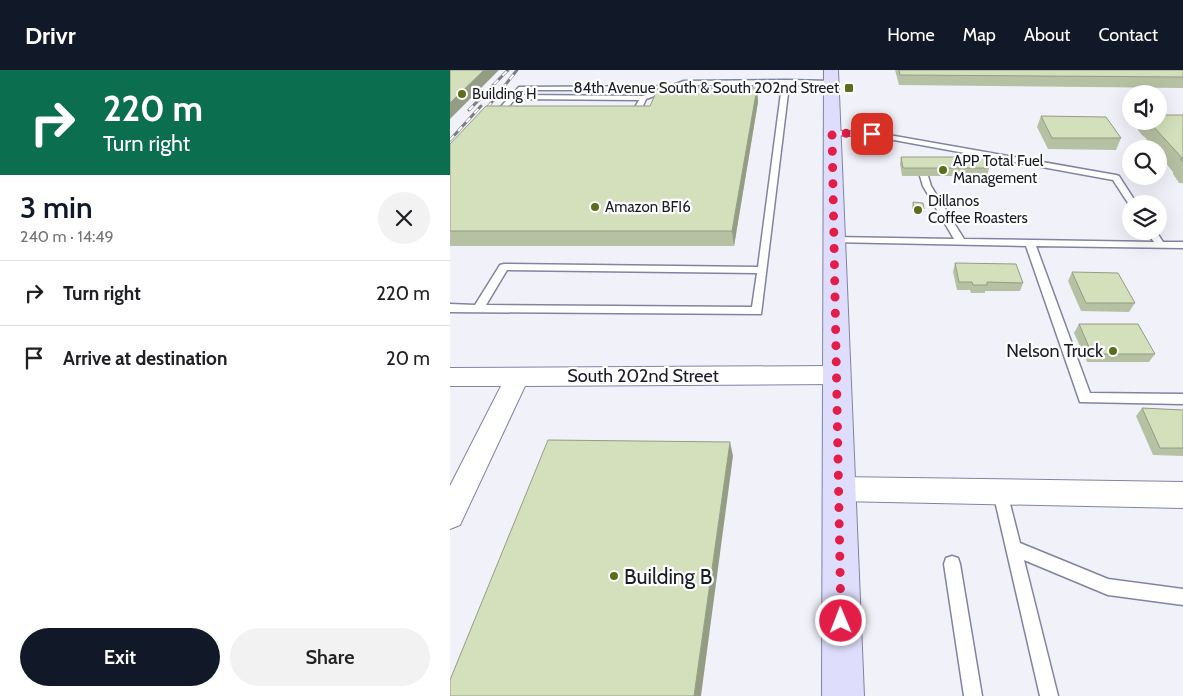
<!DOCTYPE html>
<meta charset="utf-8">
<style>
:root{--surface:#fff;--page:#f2f2f2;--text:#202124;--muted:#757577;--line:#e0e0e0;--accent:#111827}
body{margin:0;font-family:Cabin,sans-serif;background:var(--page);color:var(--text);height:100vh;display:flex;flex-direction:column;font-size:19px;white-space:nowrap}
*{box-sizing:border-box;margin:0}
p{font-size:16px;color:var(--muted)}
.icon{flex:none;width:28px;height:28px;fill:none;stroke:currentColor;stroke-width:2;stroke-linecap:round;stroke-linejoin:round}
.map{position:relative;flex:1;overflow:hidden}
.panel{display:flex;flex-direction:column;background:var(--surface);width:450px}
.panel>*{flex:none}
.top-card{background:#0b6e4f;color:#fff;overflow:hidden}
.buttons{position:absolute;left:672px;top:15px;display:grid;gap:10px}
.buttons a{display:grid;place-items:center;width:45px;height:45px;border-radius:50%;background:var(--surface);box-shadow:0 5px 20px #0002;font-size:25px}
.pin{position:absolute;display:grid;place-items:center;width:42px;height:42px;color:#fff;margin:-21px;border-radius:10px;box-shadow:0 2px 8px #0006}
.me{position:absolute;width:55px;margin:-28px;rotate:359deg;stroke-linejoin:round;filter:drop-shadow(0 0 4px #0008)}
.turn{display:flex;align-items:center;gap:18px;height:105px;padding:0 20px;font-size:22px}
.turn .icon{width:65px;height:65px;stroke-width:2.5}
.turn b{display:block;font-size:35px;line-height:42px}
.round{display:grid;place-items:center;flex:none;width:52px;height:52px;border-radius:26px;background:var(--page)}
.summary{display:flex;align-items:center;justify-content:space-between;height:85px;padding:0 20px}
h1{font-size:30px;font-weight:600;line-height:38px;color:var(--accent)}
.action{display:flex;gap:10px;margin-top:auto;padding:10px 20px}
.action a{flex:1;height:58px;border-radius:30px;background:var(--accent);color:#fff;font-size:20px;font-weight:600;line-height:58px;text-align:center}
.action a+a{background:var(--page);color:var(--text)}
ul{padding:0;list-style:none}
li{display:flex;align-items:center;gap:15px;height:65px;padding:0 20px;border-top:1px solid var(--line)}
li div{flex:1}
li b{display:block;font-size:19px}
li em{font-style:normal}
header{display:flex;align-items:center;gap:30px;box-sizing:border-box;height:70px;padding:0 25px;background:var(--accent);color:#fff}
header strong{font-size:24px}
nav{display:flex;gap:28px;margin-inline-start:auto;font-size:18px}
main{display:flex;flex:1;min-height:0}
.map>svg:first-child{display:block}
</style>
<header>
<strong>Drivr</strong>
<nav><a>Home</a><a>Map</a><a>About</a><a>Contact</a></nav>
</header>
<main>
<section class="panel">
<div class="top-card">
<div class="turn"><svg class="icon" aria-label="right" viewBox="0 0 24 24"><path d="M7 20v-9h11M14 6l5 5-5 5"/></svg><div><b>220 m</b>Turn right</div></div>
</div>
<div class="summary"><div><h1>3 min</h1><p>240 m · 14:49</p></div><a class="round"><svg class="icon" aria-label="close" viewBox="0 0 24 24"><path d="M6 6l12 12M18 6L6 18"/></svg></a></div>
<ul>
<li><svg class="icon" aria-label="right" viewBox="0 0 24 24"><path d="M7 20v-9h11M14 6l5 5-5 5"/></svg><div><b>Turn right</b></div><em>220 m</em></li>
<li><svg class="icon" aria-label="arrive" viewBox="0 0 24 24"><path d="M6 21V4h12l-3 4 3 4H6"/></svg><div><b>Arrive at destination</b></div><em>20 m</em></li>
</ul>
<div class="action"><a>Exit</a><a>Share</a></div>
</section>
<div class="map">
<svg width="733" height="626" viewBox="0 0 733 626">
<rect width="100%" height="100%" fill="#f1f2f9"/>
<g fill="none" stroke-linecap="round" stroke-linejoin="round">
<g stroke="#8183a3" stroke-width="3">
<path id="lane" d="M336 10 381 11 384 13 381 15H339L311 244 0 242V234L25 235 50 195 54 194 308 197 332 15H235L196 29 189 45 185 47 175 45 182 43 189 30 65 29 53 43 54 47H45V43L69 17 220 16 234 11ZM73 20H209L193 26 69 25ZM57 200 307 203 302 237 36 235Z
M379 61 422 62 666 105 669 106 687 134H681L680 136 663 110 422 66 382 65 378 63Z
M474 103 478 106 481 116 514 169 704 172 696 161H706L713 172H733V178L586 176 640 323 733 324V334L630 332 576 176 380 172 378 170 383 167 504 169 473 116 470 106Z
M550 415 555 417 557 422 570 473 658 509 733 519V535L658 525 574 490 608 626H590L543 422 545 417Z
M502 486 508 488 510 494 532 626H514L494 494 496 488Z"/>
</g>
<g stroke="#8183a3" stroke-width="2">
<path id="street" d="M385 296 393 299 397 305 393 311 385 314 75 316 10 455 0 459V416L51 316H0V298Z
M388 407 733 412V438L388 431 378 428 374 419 378 410Z"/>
</g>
<g stroke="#8183a3" stroke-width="2">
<path id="secondary" d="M374 0H388L414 626H372Z"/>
</g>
<use href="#lane" fill="#fff" fill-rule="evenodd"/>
<use href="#street" fill="#fff" fill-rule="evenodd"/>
<use href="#secondary" fill="#dedefc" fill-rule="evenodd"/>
<g stroke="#7c7d87" stroke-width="3">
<path id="rail" d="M19 40 58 0
M30 47 67 0
M0 70 31 36"/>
</g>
<use href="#rail" stroke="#fff" stroke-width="2" stroke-dasharray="6" stroke-linecap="butt"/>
</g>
<path fill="#b6c0a2" d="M445 0H733V18L449 15Z
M307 18 308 32 284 176H0V74L200 36Z
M733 45V114L732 113H729L723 104V102L709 85V79H704L696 70 697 69 692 65 688 60 692 51H709Z
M591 46 671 68 666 80 598 79 587 57Z
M451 87 539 98 537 106H452L450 94Z
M463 132 474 139V143H463L462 137Z
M505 193 573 213 570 221H535V223H521L520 220H507L503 202Z
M622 202 685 233 679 242 631 241 618 211Z
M629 254 705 284 699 292H637L624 263Z
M692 338 733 340V386L703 385 686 346Z"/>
<path fill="#949c84" d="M34 0H49L0 49V33Z
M307 18 308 32 284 176 282 161Z
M280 372 283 386 251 626H244Z"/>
<path fill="#d4dfbc" stroke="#949c84" d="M0 0H34L0 33Z
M449 0H733V7L450 5Z
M208 18H307L282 161H0V74L36 36H200Z
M709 45H733V92L730 89H733L703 56H706L699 51H709Z
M591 46 656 47 671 68H602Z
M451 87H535L539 98H453Z
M463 132 473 133 474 139H464Z
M505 193 566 194 573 213 537 212V215H523L522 212H509Z
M622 202 668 203 685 233H636Z
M629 254H688L705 284H642Z
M692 338 733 340V378H710Z
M98 370 280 372 244 626H0V610Z"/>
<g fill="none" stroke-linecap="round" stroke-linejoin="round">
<path stroke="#e11d48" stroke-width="9" stroke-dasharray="0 16.2" d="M391 551 382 63 422 64"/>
</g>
<g fill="#5b6e1c" stroke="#fff" stroke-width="2">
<rect x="394" y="13" width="10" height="10" rx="2.5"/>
<circle cx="12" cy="24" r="5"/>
<circle cx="493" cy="100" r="5"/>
<circle cx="145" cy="137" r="5"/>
<circle cx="468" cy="140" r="5"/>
<circle cx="663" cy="281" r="5"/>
<circle cx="164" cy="506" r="5"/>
</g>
<g text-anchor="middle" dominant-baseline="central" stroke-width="4.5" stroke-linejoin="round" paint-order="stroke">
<g font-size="15" fill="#1a1b28" stroke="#fff" text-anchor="start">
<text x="389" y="18" text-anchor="end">84th Avenue South &amp; South 202nd Street</text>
<text x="22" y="24">Building H</text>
<text x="503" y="91">APP Total Fuel<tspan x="503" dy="17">Management</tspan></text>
<text x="478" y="131">Dillanos<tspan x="478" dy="17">Coffee Roasters</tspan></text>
<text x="155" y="137">Amazon BFI6</text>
</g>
<g font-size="18" fill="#1a1b28" stroke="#fff" text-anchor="end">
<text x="653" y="281">Nelson Truck</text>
</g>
<g font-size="18" fill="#1a1b28" stroke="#fff">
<text x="193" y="306">South 202nd Street</text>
</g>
<g font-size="21" fill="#1a1b28" stroke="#fff" text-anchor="start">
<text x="174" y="506">Building B</text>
</g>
</g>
</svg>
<div class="buttons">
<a><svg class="icon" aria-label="sound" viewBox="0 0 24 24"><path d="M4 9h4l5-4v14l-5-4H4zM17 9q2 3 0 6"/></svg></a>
<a><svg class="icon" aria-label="search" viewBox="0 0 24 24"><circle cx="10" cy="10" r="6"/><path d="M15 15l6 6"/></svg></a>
<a><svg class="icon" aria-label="layers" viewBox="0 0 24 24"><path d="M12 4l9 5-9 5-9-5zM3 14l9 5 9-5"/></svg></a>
</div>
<div class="pin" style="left:422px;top:64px;background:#d93025"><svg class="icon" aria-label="arrive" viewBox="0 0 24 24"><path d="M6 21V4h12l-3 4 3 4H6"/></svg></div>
<svg class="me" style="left:391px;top:551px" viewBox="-20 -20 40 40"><circle r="17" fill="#e11d48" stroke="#fff" stroke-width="3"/><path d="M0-11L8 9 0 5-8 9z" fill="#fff"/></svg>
</div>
</main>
